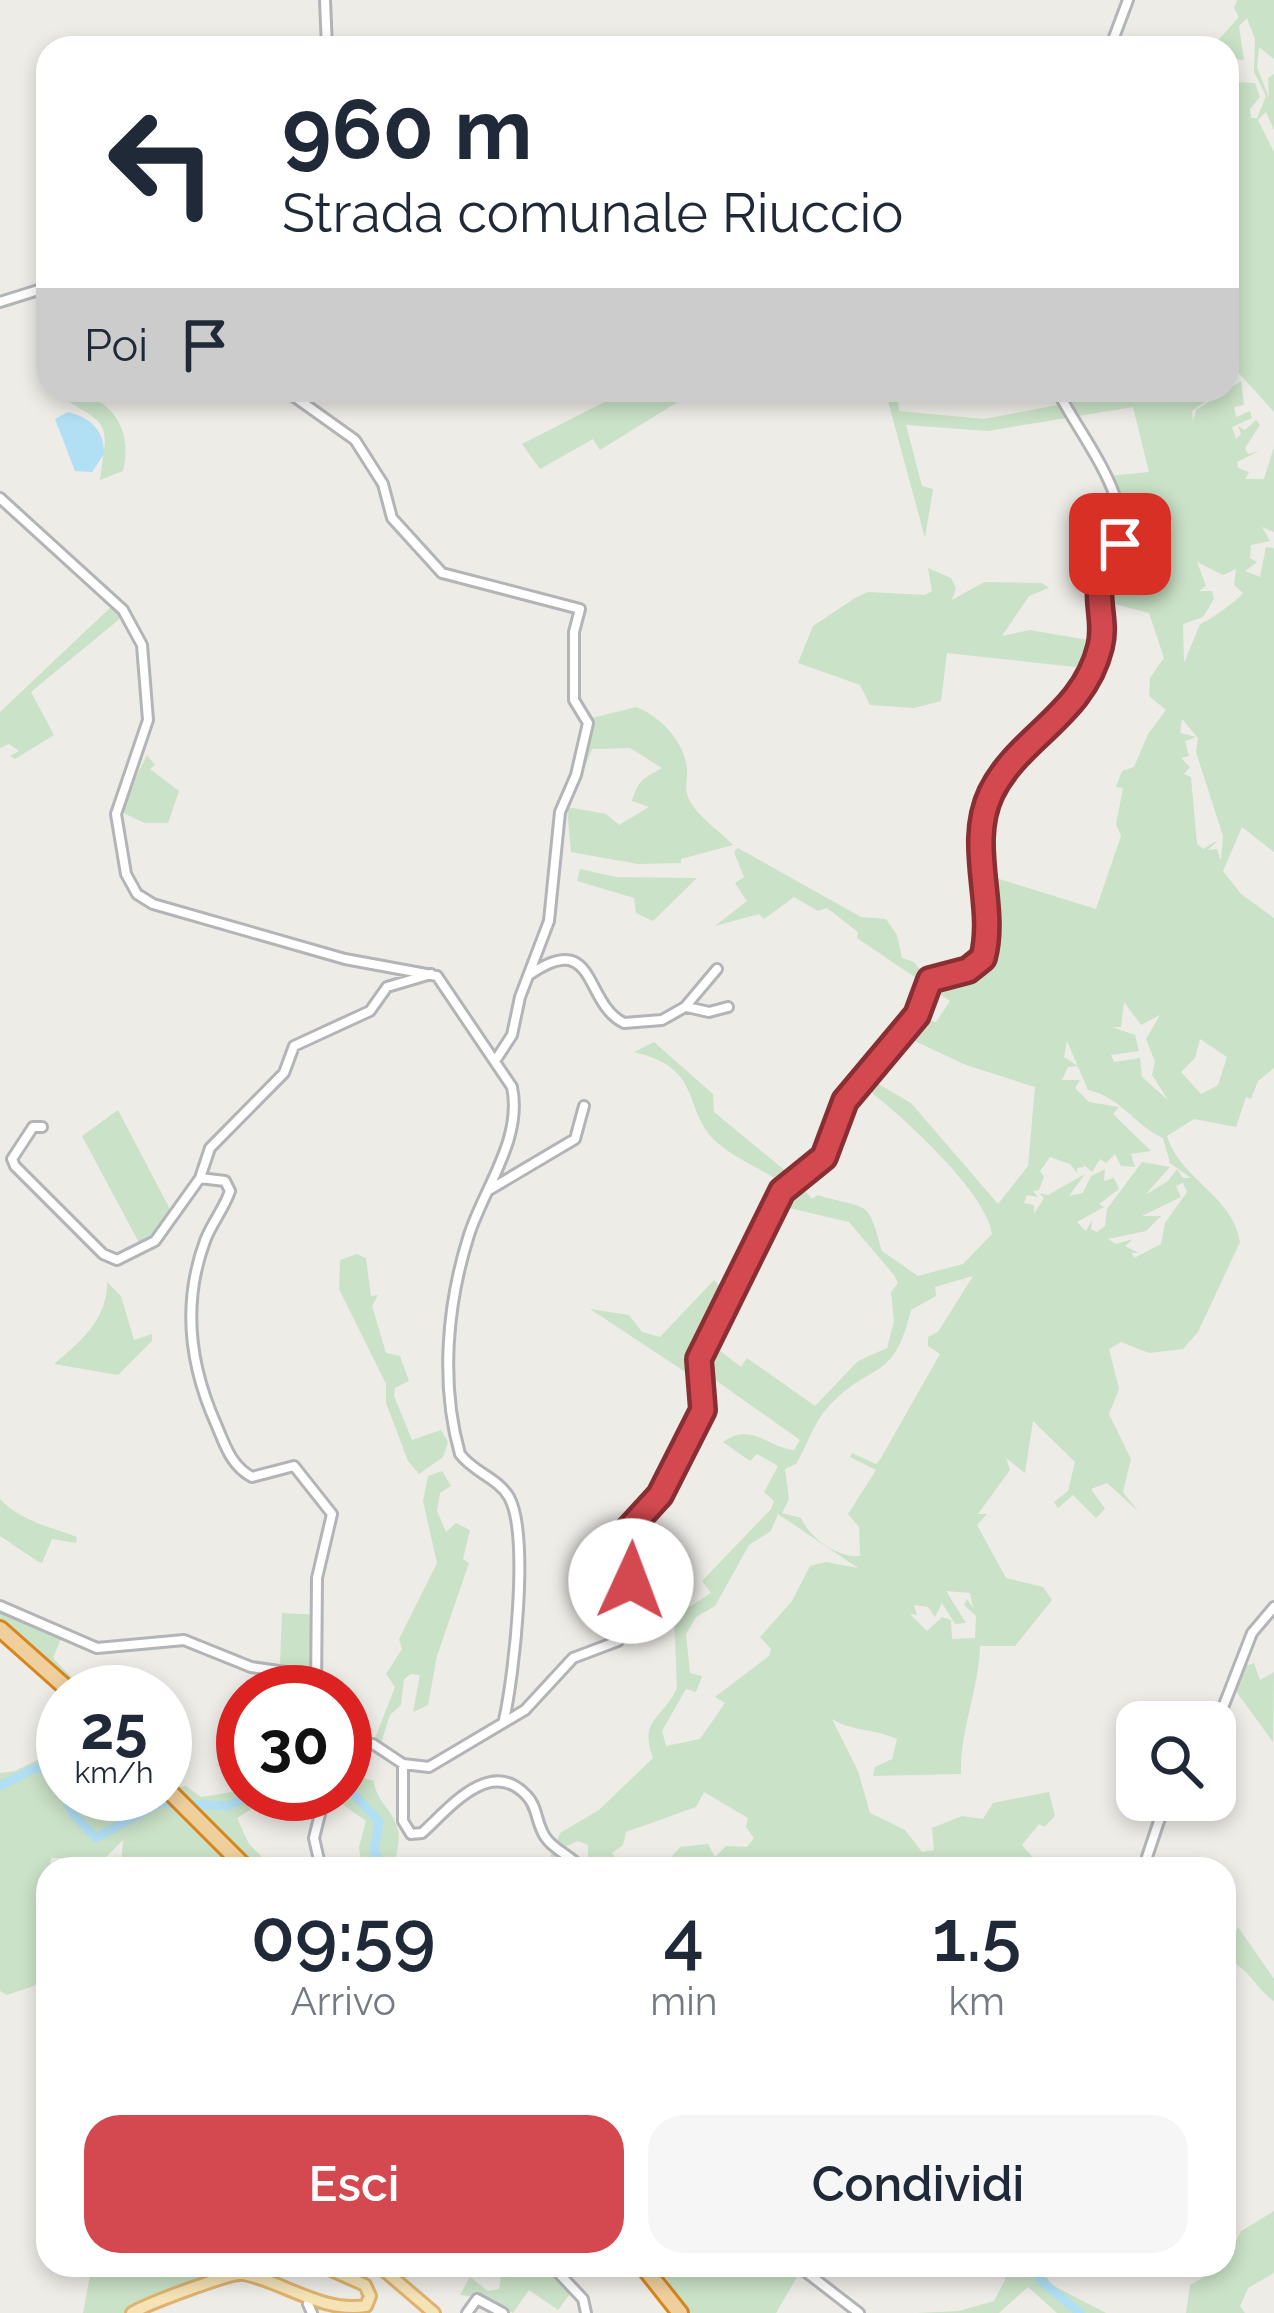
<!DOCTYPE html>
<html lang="it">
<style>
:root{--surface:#fff;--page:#f6f6f7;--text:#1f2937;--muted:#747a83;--accent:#d3494f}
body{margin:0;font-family:Raleway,sans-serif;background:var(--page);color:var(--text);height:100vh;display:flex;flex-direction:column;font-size:45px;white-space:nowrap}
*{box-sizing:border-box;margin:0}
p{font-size:39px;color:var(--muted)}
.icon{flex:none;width:66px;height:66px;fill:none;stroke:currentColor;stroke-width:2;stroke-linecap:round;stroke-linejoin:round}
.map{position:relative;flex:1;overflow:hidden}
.details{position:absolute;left:36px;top:1857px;width:1200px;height:420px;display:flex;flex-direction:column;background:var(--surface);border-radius:36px;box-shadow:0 6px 18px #0003}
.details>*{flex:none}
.hud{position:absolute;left:36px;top:36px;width:1203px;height:366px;border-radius:36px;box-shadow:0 6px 18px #0003;background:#fff;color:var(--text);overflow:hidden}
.fabs{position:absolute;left:1116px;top:1701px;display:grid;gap:24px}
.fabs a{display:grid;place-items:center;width:120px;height:120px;border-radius:24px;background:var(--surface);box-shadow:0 6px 18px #0003;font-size:60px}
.speed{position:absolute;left:36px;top:1665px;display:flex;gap:24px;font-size:60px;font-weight:700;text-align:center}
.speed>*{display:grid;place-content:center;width:156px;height:156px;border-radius:50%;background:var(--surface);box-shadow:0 6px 18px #0003;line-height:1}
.speed small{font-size:30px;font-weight:400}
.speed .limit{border:18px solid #d22;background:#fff;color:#111}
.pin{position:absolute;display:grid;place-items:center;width:102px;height:102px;color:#fff;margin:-51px;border-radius:24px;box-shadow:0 6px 18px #0006}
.me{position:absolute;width:132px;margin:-66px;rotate:2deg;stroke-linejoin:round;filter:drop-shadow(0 0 9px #0008)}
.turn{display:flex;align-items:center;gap:42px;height:252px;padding:0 48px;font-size:54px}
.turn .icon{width:156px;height:156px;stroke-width:2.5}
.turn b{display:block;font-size:84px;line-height:102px}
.then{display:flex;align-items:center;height:114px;padding:0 48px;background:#0003;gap:24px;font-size:45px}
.eta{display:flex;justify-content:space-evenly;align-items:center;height:204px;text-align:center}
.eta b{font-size:72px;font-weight:600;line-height:84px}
.cta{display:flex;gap:24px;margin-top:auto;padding:24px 48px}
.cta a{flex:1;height:138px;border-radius:36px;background:var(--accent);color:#fff;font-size:48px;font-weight:600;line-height:138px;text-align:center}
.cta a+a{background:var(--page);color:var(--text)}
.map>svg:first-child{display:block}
</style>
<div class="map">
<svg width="1274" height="2313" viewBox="0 0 1274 2313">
<rect width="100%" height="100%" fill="#eeece7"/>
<path fill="#cae2c7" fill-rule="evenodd" d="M1237 0H1274V59L1259 47 1257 67 1269 98 1268 78 1274 74V130L1266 112 1258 120 1274 152V412L1227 360V202L1233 195 1227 191V120L1238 115 1227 114V68L1236 82 1255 83 1260 97 1250 109 1251 118H1257L1266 96 1254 72 1255 39 1247 18 1239 26 1244 60 1227 58V48H1211L1239 17 1234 8Z
M1241 381 1244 405 1234 407 1236 417 1250 411 1252 418 1232 427 1236 439 1241 434 1238 426 1245 430 1256 420 1260 425 1245 448 1248 454 1259 451 1237 462 1238 468 1249 472 1245 479H1264L1274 447V532L1262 527 1270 541 1251 545 1250 558 1257 562 1245 571 1260 577 1266 547 1274 548V852L1242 827 1223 871 1241 894 1274 918V1068L1258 1081 1251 1099 1246 1097 1236 1127 1194 1119 1167 1136C1180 1179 1233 1196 1240 1242L1198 1332 1183 1349 1149 1353 1121 1342 1109 1349 1119 1389 1109 1414 1131 1459 1123 1492 1138 1511 1107 1483 1091 1489 1105 1509 1096 1518 1073 1495 1058 1508 1054 1502 1068 1491 1075 1462 1033 1421 1025 1473 1006 1458 1010 1470 978 1514H987L977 1525 1006 1578 1043 1587 1052 1600 1015 1646H980C979 1689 960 1729 961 1774L873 1776 875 1767 892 1759 897 1739C875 1729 851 1731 832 1719L858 1771 870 1813 905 1830 922 1852 934 1850 932 1828 962 1816 983 1819 993 1803 1049 1792 1055 1816 1044 1827 1039 1824 1022 1845 1035 1860 1026 1869H995V1862L987 1869H878L880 1856 875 1869H763L754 1861 751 1869H676L669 1860 680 1847 708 1844 715 1857 726 1846 747 1847 754 1838 746 1827 748 1818 704 1792 696 1807 626 1832 623 1845 612 1853 617 1860 608 1869H588V1845L578 1841 558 1850 561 1869H545L560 1833 599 1810 653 1758C638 1719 664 1718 677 1688L674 1617 711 1593 702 1581 771 1509 774 1501 764 1492 778 1466 757 1454 750 1461 723 1442C752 1422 766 1447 794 1450L800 1440 704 1372 710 1343 741 1367 747 1358 815 1406 858 1361 887 1348 894 1321 891 1292 898 1283 894 1275 849 1222 789 1208 781 1200 797 1181 812 1199 818 1195C870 1211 867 1197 882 1251L918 1276 963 1264 992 1234C987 1192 898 1112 862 1085L868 1078 911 1103 998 1204 1028 1166 1035 1087 966 1065 904 1036 918 1017 936 1022 950 1001 857 938 858 932 827 908 818 911 794 897 764 919 759 914 715 926 747 901 735 883 744 877 734 852 738 848 861 917 886 919 897 935 902 958 914 962 928 980 940 970 985 958 989 934 983 874 1096 909 1121 836 1116 824 1123 788 1116 787 1122 771 1134 767 1148 734 1166 710 1149 696 1150 678 1164 658 1149 613 1103 601V584L1119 565 1169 569 1172 520 1124 523 1109 476 1149 472 1133 407 988 431 906 425 922 486 933 489 925 538 885 390H897L899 411 984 419 1136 390H1192L1190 398 1199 390H1220L1192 411 1193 421 1196 410ZM1197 562 1223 575 1236 569 1234 585 1243 593C1238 600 1209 621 1200 624L1184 663 1183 624 1203 617 1214 599 1212 591H1199L1206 586ZM1182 719 1198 738 1196 752 1223 836 1221 861 1217 849 1208 850 1218 840 1203 849 1197 844 1191 777 1184 774 1190 767 1181 758 1189 756 1185 741 1196 737 1180 733ZM1124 1002 1141 1025 1160 1015 1146 1039 1155 1062 1152 1075 1168 1100 1142 1077 1140 1058 1114 1062 1111 1055 1139 1051 1135 1035 1112 1027H1121ZM1200 1039 1227 1057 1218 1085 1201 1094 1181 1072 1195 1058ZM1067 1041 1088 1090C1121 1097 1134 1125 1163 1138L1170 1163 1191 1178H1183L1177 1169 1168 1181 1145 1195 1170 1167 1142 1162 1107 1209 1105 1226 1097 1232 1091 1229 1092 1220 1086 1231 1077 1222 1104 1207 1099 1204 1119 1189 1114 1178 1104 1181 1105 1169 1091 1176 1083 1193 1069 1196 1085 1174 1048 1195 1039 1193 1044 1198 1034 1214V1205L1024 1203 1027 1195 1038 1197 1033 1191 1039 1190 1044 1177 1040 1171 1050 1157 1070 1164 1077 1173V1168L1085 1167 1082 1163 1092 1172 1100 1159 1106 1163 1115 1154 1121 1166 1135 1167 1131 1154 1151 1151 1113 1114 1119 1107 1089 1102 1075 1088 1080 1080H1062L1068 1067 1078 1066 1064 1057ZM1183 1183 1187 1192 1165 1223 1161 1244 1134 1258 1132 1253H1139L1125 1246 1133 1239 1116 1244 1108 1239 1146 1231 1161 1216H1142L1181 1197 1176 1186ZM973 1276 938 1332 928 1337V1346L940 1354 881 1458 876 1464 852 1453 850 1457 876 1470 848 1514 859 1527 860 1556C837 1558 810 1538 801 1518L782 1513 789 1499 785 1469 796 1464C808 1444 813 1423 829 1406 872 1360 893 1384 911 1310L936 1296 935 1287ZM778 1514 858 1568 826 1562 810 1566 792 1601 760 1637 771 1649 769 1656 715 1697 725 1703 700 1739 666 1746 662 1731 686 1689 696 1692 702 1676 690 1673 686 1634 696 1617 715 1606 749 1545 771 1531ZM946 1591 970 1593 973 1608 967 1599 964 1605 976 1616 975 1638 952 1639 951 1620 942 1617 927 1631 910 1614 917 1615 914 1605 928 1607 935 1617 942 1603 955 1624 966 1623Z
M628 390H697L600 450 593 439 540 469 522 444Z
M69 392C113 397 133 430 123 471L100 480C107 425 114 427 62 398Z
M928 568 951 578 956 588 952 600 984 582 1042 583 1049 588 1029 596 1002 636 1030 630 1088 640 1084 668 947 653 941 701 914 708 870 705 860 685 798 663 813 626 855 598 868 592 925 595 932 591Z
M114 604 122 617 31 692 54 735 15 759 10 756 19 751 9 744 0 748V712Z
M636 707C660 716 685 742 687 769 688 779 684 787 688 797 696 816 719 830 733 845L681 859V863L638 864 571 852 567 807 606 814 619 825 649 807 632 801C638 780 644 778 662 768L630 748 592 749 575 790 592 718Z
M147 755 155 765 150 769 179 791 168 823H145L119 811Z
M580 869 616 877 697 878 653 921 636 913 634 898 577 881Z
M654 1042 713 1094 714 1112 794 1178 783 1184C763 1169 737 1160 719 1144 680 1112 707 1069 634 1052Z
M118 1110 173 1215 143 1250 82 1136Z
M357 1254 366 1258 371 1296 378 1295 372 1306 386 1353 400 1356 409 1381 395 1388 394 1396 412 1440 441 1430 448 1442 443 1457 419 1474 408 1461 386 1403V1384L339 1289 340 1260Z
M714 1280 729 1296 697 1356 699 1381 590 1309 629 1315 642 1332 660 1337Z
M107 1282 121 1296 134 1340 152 1334V1341L118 1375 54 1364C80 1342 108 1319 107 1282Z
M442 1471 451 1486 440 1493 437 1511 446 1532 456 1523 470 1530 463 1559 469 1563 437 1656 428 1705 413 1712 420 1675 411 1674 404 1679 401 1705 390 1715 381 1743 374 1741 395 1687 386 1674 402 1649 399 1639 437 1563 423 1501 428 1476Z
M0 1499C20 1521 51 1527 77 1537L76 1543 52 1539 42 1563 37 1561 0 1536Z
M0 1607 62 1636 53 1658 86 1692H78L0 1623Z
M282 1613 322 1615 323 1692 280 1665Z
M1254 1663 1260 1680 1274 1672 1273 1742 1233 1687 1240 1668Z
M63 1747V1794H89L107 1817 139 1794H165V1789L186 1786 201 1797 243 1790 275 1794 237 1818 249 1844 274 1869H121L123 1840 106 1857H80L82 1869H72L71 1864 66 1868 62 1858H51L47 1901 43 1873C39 1888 34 1946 41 1963L42 1932 48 1981 7 1995 0 1991V1773L15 1771Z
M358 1776 374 1781C376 1801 392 1809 397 1827 402 1840 395 1855 394 1869H362L359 1847 366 1821 328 1794H345V1782Z
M1238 1927 1274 1979V2001C1254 1987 1249 1967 1224 1958Z
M1274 2211V2273L1248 2288 1240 2306 1245 2313H1186L1190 2285 1224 2265 1241 2231Z
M82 2265H263L286 2283 233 2269 199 2289 151 2299 126 2313H83L90 2276Z
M492 2265H547L572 2291 558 2310 529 2290 513 2313 489 2298 460 2295 470 2277 488 2291 499 2289 501 2276Z
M709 2265H790L800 2272 776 2313H688L665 2276Z
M1004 2265H1039L1052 2285 1106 2313H1057L1028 2287 999 2313H917L959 2311 994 2301 1005 2280Z"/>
<path fill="#b1dff4" d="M68 412C91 418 104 430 104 454L92 472 75 471 55 419Z"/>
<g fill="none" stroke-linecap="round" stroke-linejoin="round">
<path stroke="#b1dff4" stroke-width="9" d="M345 1785 379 1821 374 1852 385 1869
M0 1786 35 1768 55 1771 63 1789
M65 1794 73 1814 96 1838 159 1803 228 1806 254 1794
M1033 2265 1040 2280 1080 2313"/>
<g stroke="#b2b4b7" stroke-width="14">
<path id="minor" d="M325 0 327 48
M1110 48 1128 0
M0 302 48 287
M285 390 355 440 383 484 392 518 442 573 580 609 574 632V700L588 723 576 775 560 812 549 921 520 997 512 1035 497 1058
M0 498 123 610 142 645 148 720 116 814 126 874 137 894 153 904 345 959 437 976 512 1087C523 1139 484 1188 469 1235 447 1304 440 1384 460 1454 473 1472 498 1478 509 1497 530 1535 514 1676 504 1720
M529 975C597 928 583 1003 624 1023L662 1020 685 1007 717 969
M687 1007 709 1012 728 1007
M42 1127H33L12 1159 15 1166 103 1254 117 1260 155 1241 200 1178
M489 1190 575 1139 584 1106
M0 1606 97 1648 184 1640 251 1667 286 1672 312 1692
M316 1692 317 1578 332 1514 294 1466 252 1477C231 1466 225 1445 216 1424 190 1366 182 1303 205 1241 211 1224 224 1209 230 1191L225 1181 200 1178 210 1148 284 1073 294 1046 370 1011 387 987 431 974
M1215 1728 1252 1633 1274 1607
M345 1748 373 1744 403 1764 429 1767 525 1710 573 1658 618 1641 631 1607 628 1530 660 1495 703 1410 699 1359 782 1191 825 1157 845 1101 917 1015 930 980 972 968 983 958C996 905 967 846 991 793 1017 737 1083 716 1100 647 1106 624 1097 605 1100 584 1160 527 1083 443 1057 390
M403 1764V1821L411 1834 422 1833C447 1811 489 1756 526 1795 538 1806 536 1825 546 1838 555 1851 572 1856 582 1869
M321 1869 314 1838 325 1794
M1143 1869 1166 1800
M551 2265 583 2299 586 2313
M797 2265 859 2313
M308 2304 312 2313
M467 2313 477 2299 503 2313"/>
</g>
<g stroke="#dfb26f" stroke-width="16">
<path id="major" d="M378 2265 434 2313
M132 2313C147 2304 231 2272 244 2274 284 2282 322 2313 366 2306L370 2296 365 2285 320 2265"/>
</g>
<g stroke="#d7861e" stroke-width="20">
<path id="highway" d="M0 1629 71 1692
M165 1787 247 1869
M642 2265 680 2313"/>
</g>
<use href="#minor" stroke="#fff" stroke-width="8"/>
<use href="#major" stroke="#f5e3b6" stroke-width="10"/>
<use href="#highway" stroke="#efd09d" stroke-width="14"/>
</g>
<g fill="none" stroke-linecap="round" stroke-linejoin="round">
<g stroke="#892f33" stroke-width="30">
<path id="route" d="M631 1581 628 1530 660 1495 703 1410 699 1359 782 1191 824 1157 845 1101 917 1015 930 980 968 970 983 958C997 905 966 846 991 793 1018 737 1083 716 1100 647 1106 624 1097 605 1100 584L1115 566 1120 544"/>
</g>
<use href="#route" stroke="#d3494f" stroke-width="21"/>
</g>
</svg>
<div class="fabs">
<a><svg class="icon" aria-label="search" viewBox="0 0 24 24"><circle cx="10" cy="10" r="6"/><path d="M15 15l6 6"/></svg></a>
</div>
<div class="speed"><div>25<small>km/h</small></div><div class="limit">30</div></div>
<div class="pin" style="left:1120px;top:544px;background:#d93025"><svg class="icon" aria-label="arrive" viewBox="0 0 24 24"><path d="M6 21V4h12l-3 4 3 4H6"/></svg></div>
<svg class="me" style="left:631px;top:1581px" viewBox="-20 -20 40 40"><circle r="19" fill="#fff"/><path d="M0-13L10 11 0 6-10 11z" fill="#d3494f"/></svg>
<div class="hud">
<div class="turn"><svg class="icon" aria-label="left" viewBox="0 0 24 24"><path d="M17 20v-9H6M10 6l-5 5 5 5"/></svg><div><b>960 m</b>Strada comunale Riuccio</div></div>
<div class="then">Poi<svg class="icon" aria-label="arrive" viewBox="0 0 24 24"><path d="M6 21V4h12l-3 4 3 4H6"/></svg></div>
</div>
<section class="details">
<div class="eta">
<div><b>09:59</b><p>Arrivo</p></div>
<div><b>4</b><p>min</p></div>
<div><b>1.5</b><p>km</p></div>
</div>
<div class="cta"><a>Esci</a><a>Condividi</a></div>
</section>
</div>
